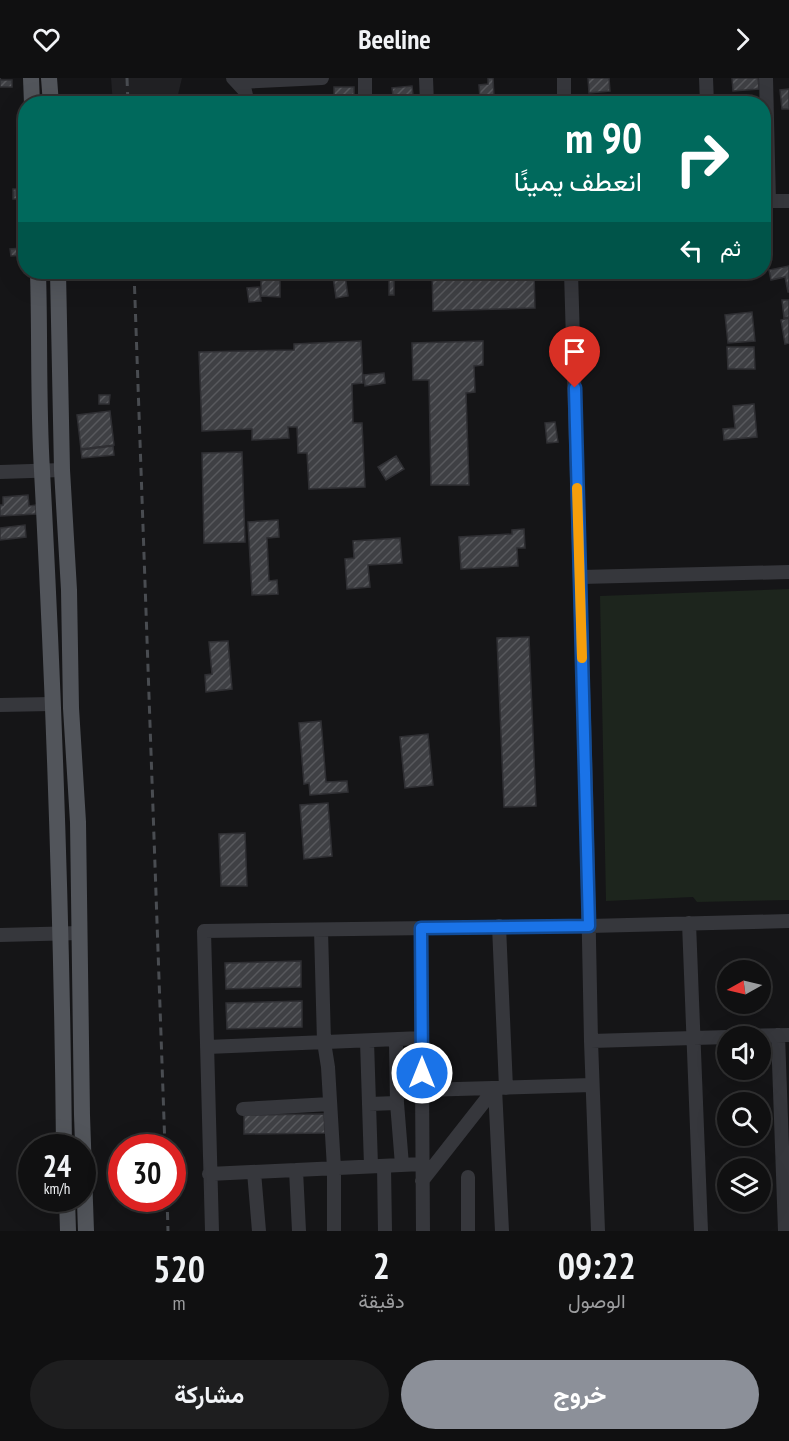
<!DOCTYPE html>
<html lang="ar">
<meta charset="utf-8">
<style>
:root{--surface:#101011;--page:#1e1e1f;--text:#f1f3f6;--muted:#9c9d9f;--line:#303031;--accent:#8c9099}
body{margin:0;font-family:"PT Sans Narrow",Vazirmatn,sans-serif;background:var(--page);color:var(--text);direction:rtl;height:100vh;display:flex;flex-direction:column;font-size:22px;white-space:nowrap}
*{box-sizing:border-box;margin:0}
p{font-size:20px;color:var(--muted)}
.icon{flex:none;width:33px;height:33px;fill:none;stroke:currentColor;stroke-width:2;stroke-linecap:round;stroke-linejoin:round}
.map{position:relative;height:1153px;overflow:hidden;direction:ltr}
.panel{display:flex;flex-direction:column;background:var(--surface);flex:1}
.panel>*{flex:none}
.guide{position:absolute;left:18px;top:18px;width:753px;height:183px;border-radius:24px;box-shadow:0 6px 24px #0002,0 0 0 2px var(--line);direction:rtl;background:#00695c;color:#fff;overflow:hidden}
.needle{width:39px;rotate:262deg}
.fabs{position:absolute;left:717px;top:882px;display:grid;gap:12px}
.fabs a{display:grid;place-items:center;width:54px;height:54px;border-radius:50%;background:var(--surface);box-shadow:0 6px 24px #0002,0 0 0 2px var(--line);font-size:30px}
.speed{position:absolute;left:18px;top:1056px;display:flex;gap:12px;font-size:30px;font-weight:700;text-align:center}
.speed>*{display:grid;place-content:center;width:78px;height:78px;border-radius:50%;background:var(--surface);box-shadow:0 6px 24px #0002,0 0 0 2px var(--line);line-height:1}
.speed small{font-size:15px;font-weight:400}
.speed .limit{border:9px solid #d22;background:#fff;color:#111}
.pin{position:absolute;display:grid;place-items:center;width:51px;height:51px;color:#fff;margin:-62px -26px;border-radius:50% 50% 50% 0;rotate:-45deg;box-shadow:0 0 6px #0007}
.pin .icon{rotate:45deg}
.me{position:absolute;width:66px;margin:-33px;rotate:0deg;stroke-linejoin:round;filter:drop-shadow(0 0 4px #0008)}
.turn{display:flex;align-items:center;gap:21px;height:126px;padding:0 30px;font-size:27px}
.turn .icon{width:78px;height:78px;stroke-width:2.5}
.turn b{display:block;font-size:42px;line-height:51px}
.then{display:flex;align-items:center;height:57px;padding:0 30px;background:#0003;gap:12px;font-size:22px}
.eta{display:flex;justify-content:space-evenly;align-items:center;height:102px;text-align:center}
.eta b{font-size:36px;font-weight:700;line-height:42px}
.button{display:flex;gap:12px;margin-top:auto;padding:12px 30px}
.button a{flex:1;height:69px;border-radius:36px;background:var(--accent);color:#fff;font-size:24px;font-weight:700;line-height:69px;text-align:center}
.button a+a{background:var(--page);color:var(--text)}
header{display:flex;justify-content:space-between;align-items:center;height:78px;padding:0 30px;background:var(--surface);font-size:27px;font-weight:700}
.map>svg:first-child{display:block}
</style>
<header><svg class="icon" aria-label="forward" viewBox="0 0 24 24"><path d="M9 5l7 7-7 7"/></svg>Beeline<svg class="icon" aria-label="heart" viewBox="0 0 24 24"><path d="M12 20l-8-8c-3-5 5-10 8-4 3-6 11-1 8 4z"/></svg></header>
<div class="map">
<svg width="789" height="1153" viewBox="0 0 789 1153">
<defs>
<pattern id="building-hatch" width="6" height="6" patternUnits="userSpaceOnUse" patternTransform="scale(1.5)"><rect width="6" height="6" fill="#3f4044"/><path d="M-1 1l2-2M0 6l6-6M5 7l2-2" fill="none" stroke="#58595d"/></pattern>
</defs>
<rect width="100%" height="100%" fill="#151517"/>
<path fill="#212124" d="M111 0H182L176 25 113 26Z"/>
<path fill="#1d251d" d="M789 511V822L697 824 693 819 606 823 600 518Z"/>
<path fill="url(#building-hatch)" stroke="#2f2f33" stroke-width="1.5" d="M0 0 1 2H12V9H0Z
M488 0H493L494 19 480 20 479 7 488 6Z
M588 0H609L610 13 589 15Z
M732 0H758L759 11 733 13Z
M412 8 414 26H394L392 10Z
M334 9H354V26H334Z
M789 11V31H782L780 12Z
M13 111H26V121H13Z
M26 124V141H21L19 125Z
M26 145V177L11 178 10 171 22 170 19 146Z
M789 188V214H788L785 199 771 202 769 192Z
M83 194H98V200H83Z
M261 194H280V219L261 218Z
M389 194H414V196H394V217H389Z
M432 194H534L535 230 433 233Z
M345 197 348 218 336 220 333 199Z
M259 209 261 223 249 224 247 210Z
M782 222H789V239L784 240Z
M752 234 755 263 728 265 725 237Z
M789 240V265L785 266 781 242Z
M361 263 363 305 352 306 353 345H362L365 409 309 411 307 375H298L297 349H288L289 360 252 362V351L202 353 199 274 294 272V266Z
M483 263V287L474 288 475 314 466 315 469 407H431L429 302H413L412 265Z
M727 269H754L755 291H728Z
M384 295 385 305 365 308 364 297Z
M99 317H110L109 326H99Z
M754 326 757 359 724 362 723 351 735 350 733 328Z
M110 333 114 367 81 371 77 337Z
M555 344 558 364 547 365 545 345Z
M113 368 114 377 82 380 81 372Z
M242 374 245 464 204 465 202 375Z
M396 378 404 391 386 402 378 389Z
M28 417 29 428 36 427V436L0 438V427H3V419Z
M278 442 279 459 267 460 269 503 277 502 278 516 252 517 248 444Z
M25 447 26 459 0 462V450Z
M524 451 525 470H517L518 488 461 491 459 459 512 456V452Z
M400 460 402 485 368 487 370 509 347 511 345 481 354 480 353 463Z
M529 559 536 728 504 729 497 560Z
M228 563 232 611 206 614 205 597 212 596 209 564Z
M321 643 326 704 347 703 348 714 310 717 309 705 304 706 299 645Z
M428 656 433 707 405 710 400 659Z
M328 725 332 778 304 781 300 727Z
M245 755 247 808H221L219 756Z
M301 883V909L226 911 225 885Z
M302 923V949L227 951 226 925Z
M324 1036 325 1055 244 1056V1037Z"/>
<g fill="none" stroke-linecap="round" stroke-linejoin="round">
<path stroke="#36373c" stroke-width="14" d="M233 0 245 13 248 26
M365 0V26
M426 0 427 26
M564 0V26
M706 0 707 26
M766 0 769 123
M238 4 322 0
M764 123H789
M571 194 586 711 591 963 598 1153
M0 394 62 392
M581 499 789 494
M0 627 51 626
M689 845 701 1153
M499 848 506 1010
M421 850 423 1153
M321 852 324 964 328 989 334 1090V1153
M0 857 80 855
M778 957 785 1153
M737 958 789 957
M367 963 371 1088
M591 963 728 959
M396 966 397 1025
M207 969 422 960
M495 1010 502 1153
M422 1012 592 1007
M369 1026 397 1025 402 1087
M243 1031 330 1026
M384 1088 385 1153
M296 1092 299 1153
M254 1094 259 1153
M209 1096 422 1086
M422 1103 495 1010
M212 1153 204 853 589 848 789 843
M468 1153V1099"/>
<path stroke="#52555b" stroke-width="16" d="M31 0 32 26
M49 0 51 26
M38 194C40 260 38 327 42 393 54 619 62 844 64 1070
M58 194 62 392 69 512 71 630 78 744 82 1037 86 1153
M67 1120 68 1153"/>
<path stroke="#494c51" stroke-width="3" stroke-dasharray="8 6" stroke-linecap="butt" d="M127 0 128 26
M134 194 165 1070
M167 1120 168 1153"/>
</g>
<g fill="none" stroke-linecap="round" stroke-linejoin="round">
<g stroke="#114b97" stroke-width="15">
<path id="route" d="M422 995 421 850 589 848 575 310"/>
</g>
<use href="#route" stroke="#1a73e8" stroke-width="10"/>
<path stroke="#f59e0b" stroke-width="10" d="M577 410 582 580"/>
</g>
</svg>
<div class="fabs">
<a><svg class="needle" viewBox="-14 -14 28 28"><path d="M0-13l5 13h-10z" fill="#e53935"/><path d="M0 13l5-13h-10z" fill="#9c9d9f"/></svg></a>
<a><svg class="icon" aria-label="sound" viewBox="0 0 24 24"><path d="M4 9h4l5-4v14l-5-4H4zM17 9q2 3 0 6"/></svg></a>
<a><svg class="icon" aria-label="search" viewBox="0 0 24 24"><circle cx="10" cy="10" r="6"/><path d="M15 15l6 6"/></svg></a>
<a><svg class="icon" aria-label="layers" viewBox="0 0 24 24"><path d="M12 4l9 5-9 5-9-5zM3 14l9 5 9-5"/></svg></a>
</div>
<div class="speed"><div>24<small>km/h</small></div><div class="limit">30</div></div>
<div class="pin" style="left:575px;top:310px;background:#d93025"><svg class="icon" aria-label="arrive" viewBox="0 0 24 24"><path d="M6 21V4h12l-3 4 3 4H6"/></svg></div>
<svg class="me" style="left:422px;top:995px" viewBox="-20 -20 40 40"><circle r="17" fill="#1a73e8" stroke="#fff" stroke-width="3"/><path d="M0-11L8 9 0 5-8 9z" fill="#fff"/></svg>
<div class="guide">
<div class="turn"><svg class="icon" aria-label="right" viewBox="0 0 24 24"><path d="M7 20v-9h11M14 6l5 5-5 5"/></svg><div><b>90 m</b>انعطف يمينًا</div></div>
<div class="then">ثم<svg class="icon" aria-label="left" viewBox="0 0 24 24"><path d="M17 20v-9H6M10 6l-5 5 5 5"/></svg></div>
</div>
</div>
<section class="panel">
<div class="eta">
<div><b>09:22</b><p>الوصول</p></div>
<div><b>2</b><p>دقيقة</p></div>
<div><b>520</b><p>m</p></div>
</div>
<div class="button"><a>خروج</a><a>مشاركة</a></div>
</section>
